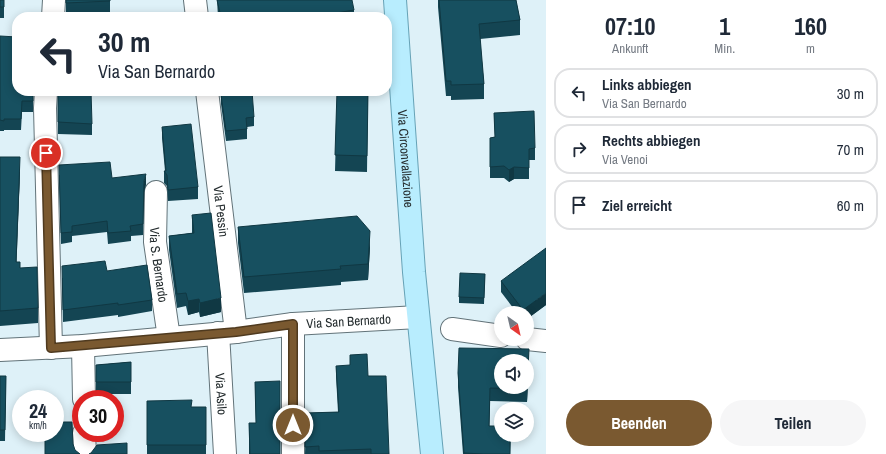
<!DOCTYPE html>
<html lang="de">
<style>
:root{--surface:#fff;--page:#f6f6f7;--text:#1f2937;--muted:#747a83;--line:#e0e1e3;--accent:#7a5930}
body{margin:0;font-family:"Archivo Narrow",sans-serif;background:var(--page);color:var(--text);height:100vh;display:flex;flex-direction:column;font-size:15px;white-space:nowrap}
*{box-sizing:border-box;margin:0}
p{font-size:13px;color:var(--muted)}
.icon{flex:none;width:22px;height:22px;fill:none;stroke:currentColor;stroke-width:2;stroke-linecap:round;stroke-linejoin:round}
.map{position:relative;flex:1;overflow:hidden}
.details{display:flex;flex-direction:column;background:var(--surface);width:340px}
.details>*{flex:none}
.hud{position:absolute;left:12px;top:12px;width:380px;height:84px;border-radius:16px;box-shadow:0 2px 10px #0003;background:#fff;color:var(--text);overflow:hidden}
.needle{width:26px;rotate:146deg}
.tools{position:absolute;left:494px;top:306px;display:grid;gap:8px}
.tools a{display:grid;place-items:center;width:40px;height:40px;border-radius:50%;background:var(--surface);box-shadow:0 2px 10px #0003;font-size:20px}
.speed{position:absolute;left:12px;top:390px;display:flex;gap:8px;font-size:20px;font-weight:700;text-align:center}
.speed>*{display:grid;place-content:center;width:52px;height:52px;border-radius:50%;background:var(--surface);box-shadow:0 2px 10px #0003;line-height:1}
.speed small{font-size:10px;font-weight:400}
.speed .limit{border:6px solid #d22;background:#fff;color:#111}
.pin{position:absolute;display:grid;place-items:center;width:34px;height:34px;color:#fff;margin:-17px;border:2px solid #fff;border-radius:50%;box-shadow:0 1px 4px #0007}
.me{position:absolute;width:44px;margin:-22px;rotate:0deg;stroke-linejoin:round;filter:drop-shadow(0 0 3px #0008)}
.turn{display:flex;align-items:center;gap:14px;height:84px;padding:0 20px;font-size:18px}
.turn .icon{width:52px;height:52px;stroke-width:2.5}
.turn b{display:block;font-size:28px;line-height:34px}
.eta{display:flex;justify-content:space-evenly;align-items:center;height:68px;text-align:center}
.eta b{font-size:24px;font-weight:700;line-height:28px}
.action{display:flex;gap:8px;margin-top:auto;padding:8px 20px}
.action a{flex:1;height:46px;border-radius:24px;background:var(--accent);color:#fff;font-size:16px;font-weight:700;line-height:46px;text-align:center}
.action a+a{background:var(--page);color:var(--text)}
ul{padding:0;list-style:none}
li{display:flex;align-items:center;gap:12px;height:50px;margin:0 8px 6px;padding:0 12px;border:2px solid var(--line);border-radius:16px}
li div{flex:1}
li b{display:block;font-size:15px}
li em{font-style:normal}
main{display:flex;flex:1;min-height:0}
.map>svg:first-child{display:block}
</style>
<main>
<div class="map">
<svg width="546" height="454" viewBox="0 0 546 454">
<rect width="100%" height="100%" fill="#def1f8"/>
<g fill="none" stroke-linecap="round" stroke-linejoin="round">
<g stroke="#627379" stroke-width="24">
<g id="minor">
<path d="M195 0 197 17"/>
<path d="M53 17 54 0"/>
<path d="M46 91 45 108 51 348"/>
<path id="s1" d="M207 91 236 332"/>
<path id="s2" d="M156 192 155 242 169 338"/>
<path d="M293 324V454"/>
<path d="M452 329 501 336"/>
<path id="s3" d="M218 333 225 454"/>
<path d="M527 339 546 341"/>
<path d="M83 346 84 399"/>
<path id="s4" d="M0 350 83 346 236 332 293 324 418 317"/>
<path d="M84 433 85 454"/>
</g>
</g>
<g stroke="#66a2b6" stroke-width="24">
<g id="major">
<path id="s5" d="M395 0 414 272 432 454"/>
</g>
</g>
<use href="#minor" stroke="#fff" stroke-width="22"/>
<use href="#major" stroke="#b8edfe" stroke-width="22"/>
</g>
<path fill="#144553" d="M0 0H4V18H0Z
M66 0H110V12L66 15Z
M217 0 354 10V17H218Z
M438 0H516L520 20V35L480 39 484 84V99L451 100V96H446L438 7Z
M0 36 17 91H33V112H22L21 130H4V131H0Z
M58 91 92 124V135L58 134Z
M312 91H368L367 172 335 171 337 96H312Z
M221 95 254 117V126L247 127V139L226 141 221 104Z
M494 113 535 148V160H529V179H514L509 182 504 178H490V138L495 137Z
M162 127 198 187V199L168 201 167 186 164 183V171H165L162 138Z
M0 157 20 172 16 262 20 268 38 308V323L0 326Z
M59 175 112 178 146 184 144 192 143 235 131 236V241L108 244 107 232 72 236V242L61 244Z
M192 215 221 312 200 317 199 312 188 315 186 306 177 308 169 250V236L192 233Z
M238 227 370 247 368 280 341 282V285L244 293 238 243Z
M107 271 152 300V311L118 317V315L63 322 62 278Z
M485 274 484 304 459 303V297Z
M501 281 546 305 527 319V313H517L501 292Z
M131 362V394H96V365Z
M529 363 527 402 490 401 489 426 511 435 510 454H463L458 387V373Z
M336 366 368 376 389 454H305L306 413 338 412 336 376Z
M0 376H6L5 441H0Z
M255 382 280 454H249V423H256Z
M147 401 192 407H206V454H147Z"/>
<path fill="#103843" d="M20 157V172L16 277V262Z
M514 167V179L509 182V170Z
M146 174V184L144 192 143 235 144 181Z
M370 231V247L368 280V264Z
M546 293V305L527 319V313H523V310Z
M221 298V312L200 317V303Z
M199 299V312L188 315V301Z
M529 349V363L527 402V389Z
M490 388V401L489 440V426Z"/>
<path fill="#175060" stroke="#103843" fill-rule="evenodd" d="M0 0H4V7H0Z
M66 0H110V1L66 3Z
M217 0H352L354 10 312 17H221Z
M439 0H516L520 20 479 24 484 84 451 85V81H446Z
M0 36 17 37V91H33V101H22L21 119H4V121L0 120Z
M58 91H91L92 124 58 122Z
M252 91 254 117 246 118 247 129 226 131 221 95Z
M337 91H368L367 156 335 155Z
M534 111 535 148 529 149V168L514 167 509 170 504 166 490 167V138L495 137 494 113Z
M191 124 198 187 168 190 167 175 164 171H166L162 127Z
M0 157H20L16 262H20V268L37 267 38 308 0 311Z
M110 162 112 178 146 174 144 181 143 224 130 226 131 231 108 233 107 221 72 226V232L61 233 59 165Z
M211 213 221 298 200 303 199 299 188 301 186 293 177 294 169 236 194 233 192 215Z
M357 216 370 231 368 264 340 266 341 269 244 277 238 227Z
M546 248V293L523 310 501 281Z
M105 261 107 271 147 265 152 300 118 305V303L63 310 62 266Z
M460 273 485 274 484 298 459 297Z
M459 348 529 349 527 389 490 388 489 426H501V435H510V454H483L464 453 458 373ZM501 361H527V387H501Z
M367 354 368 376H386L389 454H371V449L319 451V446L305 447 306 413 339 412 336 366 350 365V355Z
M131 362V382H96V365Z
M0 376H6L5 430H0Z
M280 381V454H250L249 423H256L255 382Z
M192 400 191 407H206V445H147V401Z
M55 422H72L73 444 75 450 80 454H45V433H55Z
M127 443V454H89L91 453 97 445Z"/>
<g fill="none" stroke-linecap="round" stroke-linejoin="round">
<g stroke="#4f3a1f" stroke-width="10">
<path id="route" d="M46 153 51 348 236 332 293 324V425"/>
</g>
<use href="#route" stroke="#7a5930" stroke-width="7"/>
</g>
<g text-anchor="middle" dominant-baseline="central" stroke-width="4" stroke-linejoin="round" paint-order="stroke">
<g font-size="13" fill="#252d2f" stroke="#def1f8">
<text stroke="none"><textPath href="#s5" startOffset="159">Via Circonvallazione</textPath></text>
<text stroke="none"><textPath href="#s1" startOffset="121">Via Pessin</textPath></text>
<text stroke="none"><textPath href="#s2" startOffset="73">Via S. Bernardo</textPath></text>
<text stroke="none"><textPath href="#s4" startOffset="350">Via San Bernardo</textPath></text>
<text stroke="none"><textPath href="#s3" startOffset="61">Via Asilo</textPath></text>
</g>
</g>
</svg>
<div class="tools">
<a><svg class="needle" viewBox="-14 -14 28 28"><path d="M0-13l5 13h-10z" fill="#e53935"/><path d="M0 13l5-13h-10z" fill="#747a83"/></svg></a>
<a><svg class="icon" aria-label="sound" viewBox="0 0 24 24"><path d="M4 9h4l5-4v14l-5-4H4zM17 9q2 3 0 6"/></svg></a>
<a><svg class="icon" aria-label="layers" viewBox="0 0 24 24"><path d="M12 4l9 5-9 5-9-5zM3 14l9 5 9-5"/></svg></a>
</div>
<div class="speed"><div>24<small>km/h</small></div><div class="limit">30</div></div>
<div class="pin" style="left:46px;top:153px;background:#d93025"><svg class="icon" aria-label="arrive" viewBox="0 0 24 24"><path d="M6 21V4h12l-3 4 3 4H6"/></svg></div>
<svg class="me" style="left:293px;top:425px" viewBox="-20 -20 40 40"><circle r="17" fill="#7a5930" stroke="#fff" stroke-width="3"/><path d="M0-11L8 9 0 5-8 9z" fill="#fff"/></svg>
<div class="hud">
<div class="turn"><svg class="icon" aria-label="left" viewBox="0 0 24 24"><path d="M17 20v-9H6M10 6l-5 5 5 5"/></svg><div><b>30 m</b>Via San Bernardo</div></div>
</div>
</div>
<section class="details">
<div class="eta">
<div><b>07:10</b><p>Ankunft</p></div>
<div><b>1</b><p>Min.</p></div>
<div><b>160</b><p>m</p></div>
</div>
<ul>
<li><svg class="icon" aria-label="left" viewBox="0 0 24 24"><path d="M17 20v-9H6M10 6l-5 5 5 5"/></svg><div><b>Links abbiegen</b><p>Via San Bernardo</p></div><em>30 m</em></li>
<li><svg class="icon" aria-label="right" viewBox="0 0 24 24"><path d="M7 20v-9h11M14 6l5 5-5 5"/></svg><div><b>Rechts abbiegen</b><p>Via Venoi</p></div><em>70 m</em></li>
<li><svg class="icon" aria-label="arrive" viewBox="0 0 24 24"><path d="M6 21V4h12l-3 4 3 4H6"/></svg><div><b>Ziel erreicht</b></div><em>60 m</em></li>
</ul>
<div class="action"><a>Beenden</a><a>Teilen</a></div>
</section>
</main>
